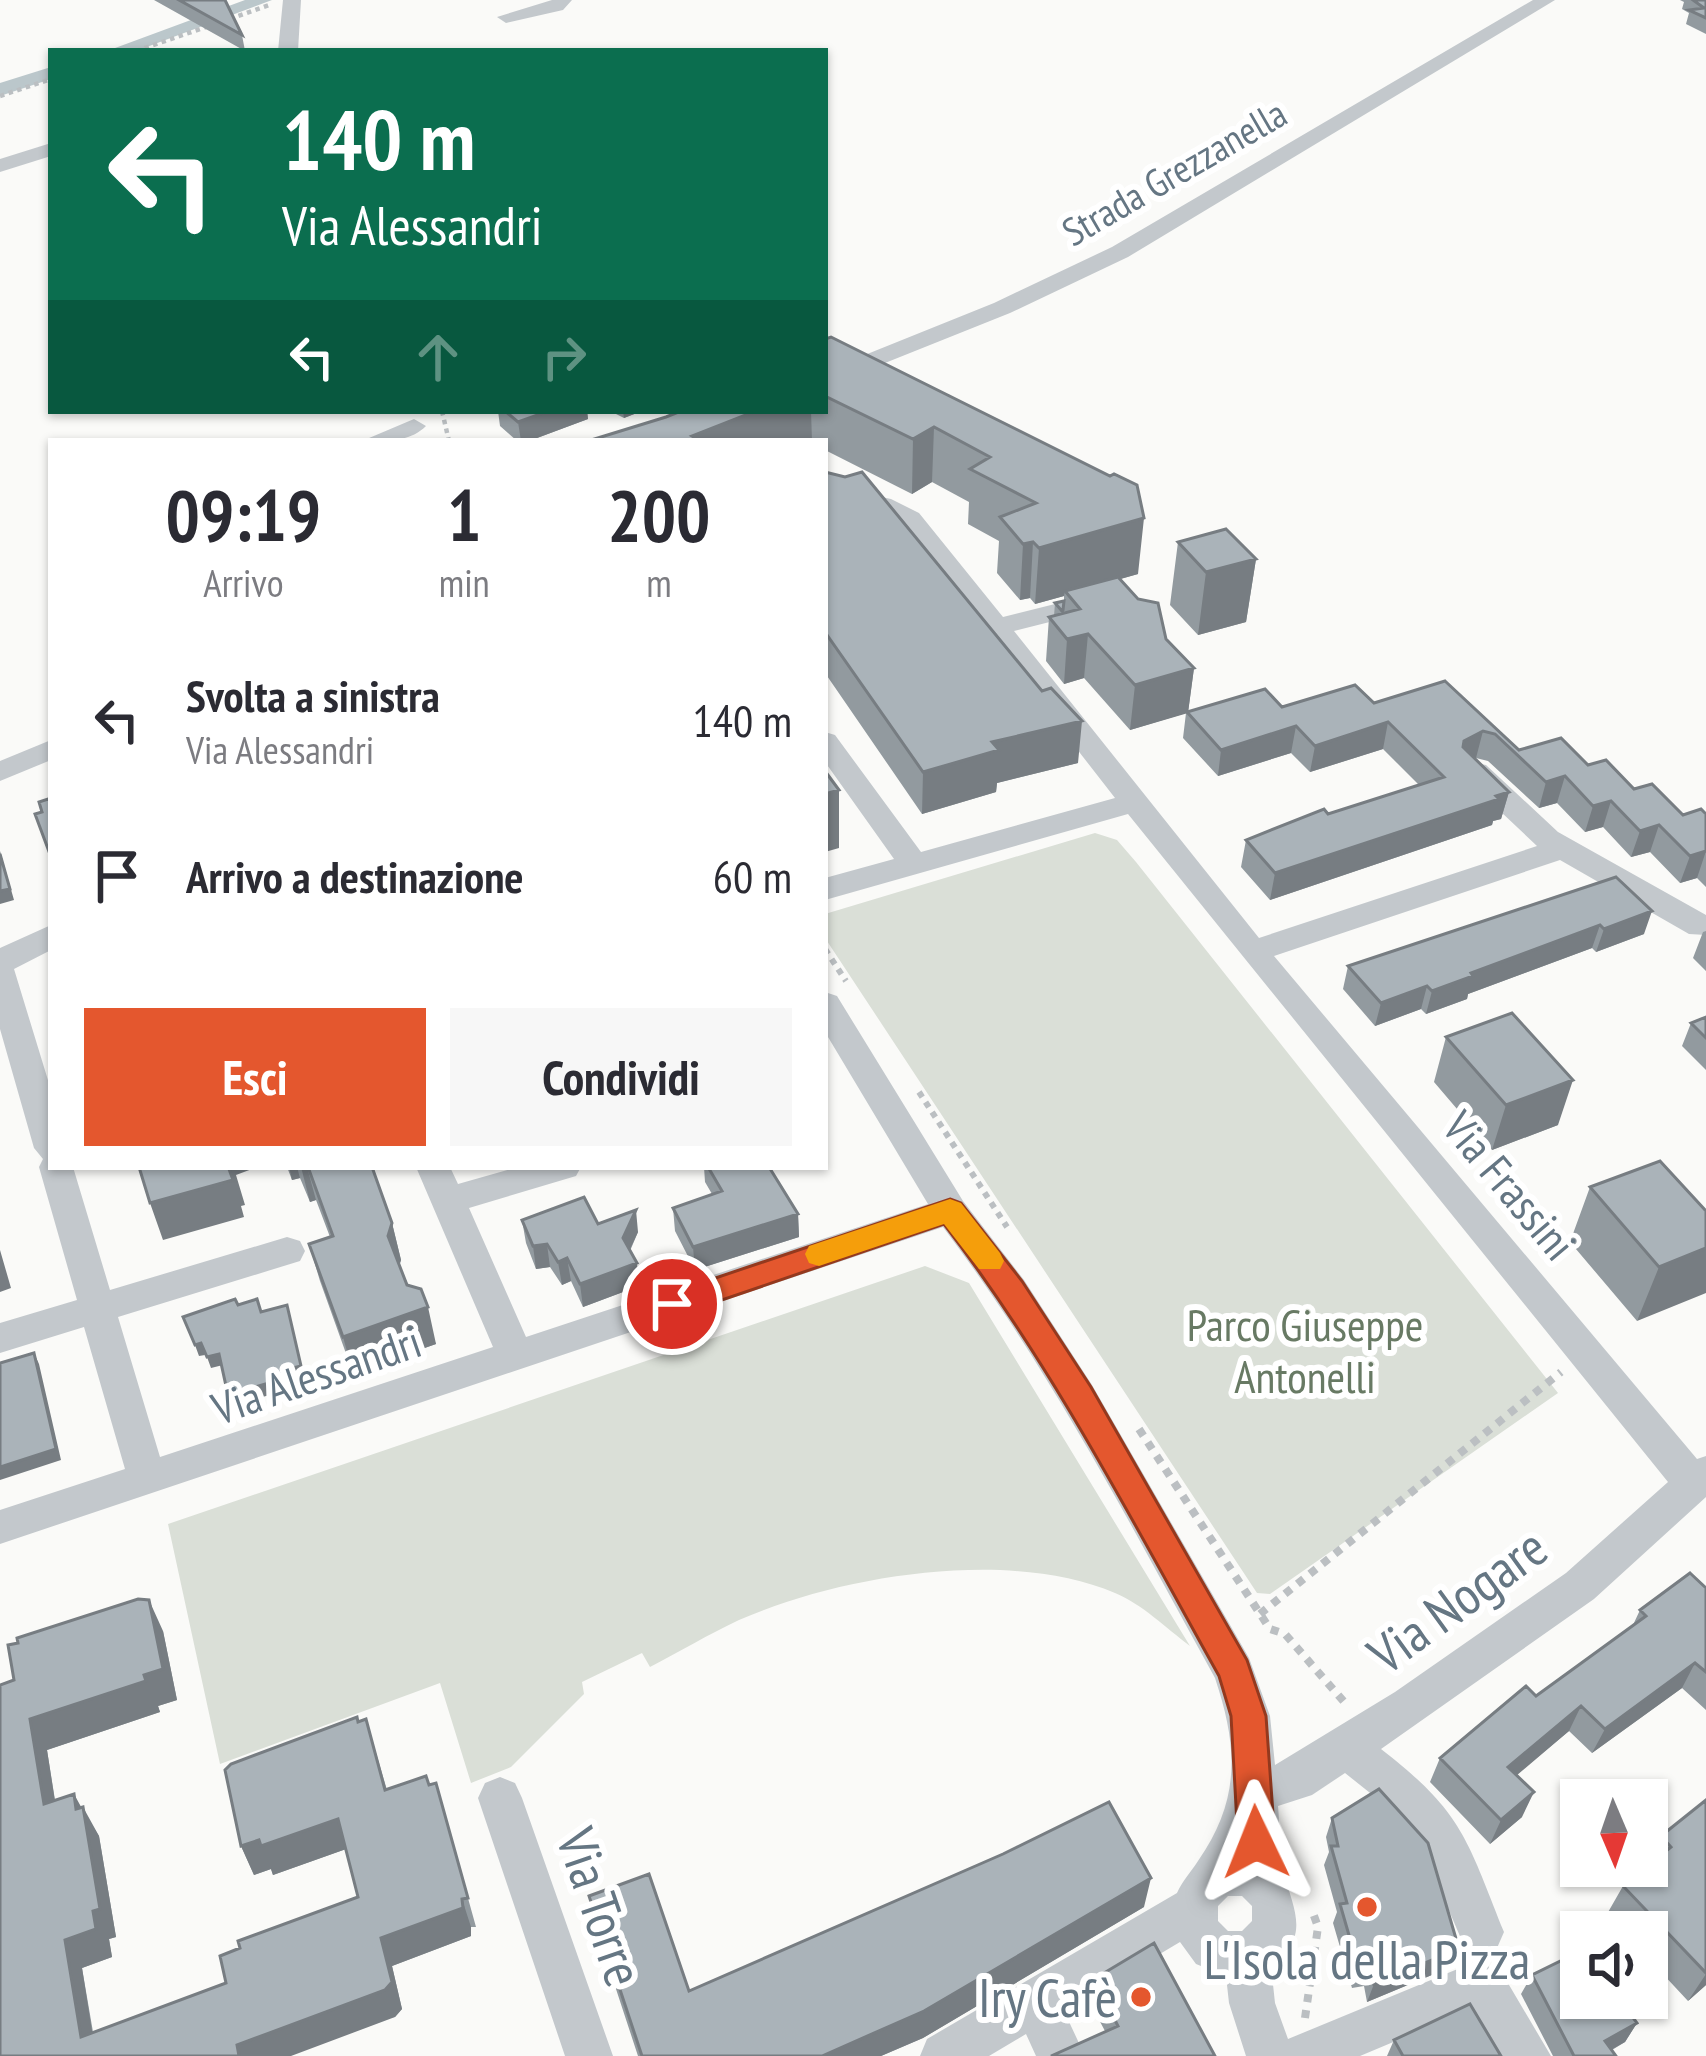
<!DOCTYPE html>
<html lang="it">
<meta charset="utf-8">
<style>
:root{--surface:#fff;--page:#f7f7f7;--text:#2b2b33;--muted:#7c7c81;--accent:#e4572e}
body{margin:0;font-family:"PT Sans Narrow",sans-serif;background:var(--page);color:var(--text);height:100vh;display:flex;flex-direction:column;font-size:45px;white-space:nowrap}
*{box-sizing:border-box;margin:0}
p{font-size:39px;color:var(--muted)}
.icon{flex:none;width:66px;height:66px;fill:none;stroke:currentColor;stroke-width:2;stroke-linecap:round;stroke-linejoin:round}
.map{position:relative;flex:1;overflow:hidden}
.details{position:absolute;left:48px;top:438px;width:780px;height:732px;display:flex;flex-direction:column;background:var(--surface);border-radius:0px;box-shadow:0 3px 9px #0004}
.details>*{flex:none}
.banner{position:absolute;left:48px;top:48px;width:780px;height:366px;border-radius:0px;box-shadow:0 3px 9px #0004;background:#0b6e4f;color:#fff;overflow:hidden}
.needle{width:78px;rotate:178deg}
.tools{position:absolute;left:1560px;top:1779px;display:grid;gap:24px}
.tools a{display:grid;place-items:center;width:108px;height:108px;border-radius:0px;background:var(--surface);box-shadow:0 3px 9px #0004;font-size:60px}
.pin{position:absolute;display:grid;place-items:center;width:102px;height:102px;color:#fff;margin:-51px;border:6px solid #fff;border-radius:50%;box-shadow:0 3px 12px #0007}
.me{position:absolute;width:132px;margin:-66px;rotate:358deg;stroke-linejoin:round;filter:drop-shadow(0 0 9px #0008)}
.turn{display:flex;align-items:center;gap:42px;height:252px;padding:0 36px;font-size:54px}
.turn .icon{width:156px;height:156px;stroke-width:2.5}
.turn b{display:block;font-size:84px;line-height:102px}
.lanes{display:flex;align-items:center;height:114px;padding:0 36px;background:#0003;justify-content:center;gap:60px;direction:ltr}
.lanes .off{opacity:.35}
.eta{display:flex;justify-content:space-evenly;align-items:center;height:204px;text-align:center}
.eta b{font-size:72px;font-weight:800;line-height:84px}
.primary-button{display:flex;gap:24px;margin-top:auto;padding:24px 36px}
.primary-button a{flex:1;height:138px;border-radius:0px;background:var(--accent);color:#fff;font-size:48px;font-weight:800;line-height:138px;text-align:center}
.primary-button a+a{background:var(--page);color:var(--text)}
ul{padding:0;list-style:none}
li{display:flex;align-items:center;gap:36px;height:156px;padding:0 36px}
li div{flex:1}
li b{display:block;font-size:45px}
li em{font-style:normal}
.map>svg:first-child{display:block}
</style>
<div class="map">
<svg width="1706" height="2056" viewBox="0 0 1706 2056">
<rect width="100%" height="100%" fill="#fafaf8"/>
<path fill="#dadfd7" d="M1095 833 1117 840 1136 862 1558 1393 1270 1594 1257 1593 825 938V914Z
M925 1266 969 1283 1190 1646C1166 1628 1142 1604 1115 1593 1010 1548 842 1575 739 1620 709 1634 679 1652 650 1667L642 1653 582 1682 584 1694 511 1767 471 1783 440 1683 220 1764 168 1524Z"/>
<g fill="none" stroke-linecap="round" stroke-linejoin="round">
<path fill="#bbc7cb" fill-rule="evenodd" d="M245 0H272L136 51H107Z
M51 67V79L0 96V83Z"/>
<path stroke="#bbbfc2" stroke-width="4.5" stroke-dasharray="4.5 4.5" stroke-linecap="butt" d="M230 19 269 5
M136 51 206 27
M0 96 51 79
M442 411 449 441"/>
<path stroke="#bbbfc2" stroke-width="6" stroke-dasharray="6 6" stroke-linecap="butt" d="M825 949 846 981
M919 1092 1007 1227"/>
<path stroke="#bbbfc2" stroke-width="8" stroke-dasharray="8 8" stroke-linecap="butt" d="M1139 1429 1270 1629 1285 1634 1345 1703
M1260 1614 1561 1372
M1305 2018 1318 1927 1313 1913"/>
<path fill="#c3c8cc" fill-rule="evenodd" d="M283 0H301L298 51H278Z
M552 0H572L563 10 506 23 497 17Z
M1533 0H1555L1128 257 1010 313 825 387V371L994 303 1112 247Z
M51 143V156L0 172V159Z
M414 419 426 426C409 443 385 441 362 441Z
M825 485 891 499 919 513 1003 617 1099 593 1109 595 1113 601 1109 607 1014 631 1259 938 1537 846 1466 779 1461 772 1476 763 1486 765 1558 832 1706 915V935L1689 934 1560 860 1274 956 1697 1459 1706 1456V1497L1594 1599 1381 1749C1463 1812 1467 1840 1504 1932L1497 1948 1481 1955 1465 1948 1418 1838 1399 1816 1345 1773 1312 1795 1278 1806C1280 1827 1279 1852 1284 1873 1293 1910 1312 1936 1271 1966L1275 2003 1288 2039 1477 1961 1502 1973 1551 2056H1500L1472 2009 1360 2056H1246L1229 2003 1226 1976 1196 1964 1180 1942 1064 2011 1085 2056H1036L1026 2034 989 2056H920L927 2039 1177 1893C1183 1880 1191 1872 1198 1861 1241 1799 1238 1747 1215 1678 1130 1524 1050 1368 943 1227L0 1544V1510L125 1469 84 1327 0 1353V1323L77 1300 39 1167 43 1159 34 1148 0 1029V948L51 925V950L14 969 51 1090V1167H73L110 1290 287 1237 300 1241 305 1251 300 1261 118 1317 160 1457 493 1347 416 1167H450L458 1184 518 1167H581L576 1176 469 1208 526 1337 928 1204 825 1032V992L837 996 963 1201 1024 1280 1092 1385 1249 1658 1270 1716 1275 1765 1395 1692 1566 1573 1668 1482 1128 814 825 900V878L894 859 825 762V732L835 735 921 852 1115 798 901 523 875 510 825 501ZM1228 1896H1242L1252 1906V1921L1242 1931H1228L1218 1921V1906Z
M51 740V760L0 781V761Z
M500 1777 515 1783 522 1798 613 2056H565L478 1798 485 1783Z"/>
</g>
<path fill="#929a9f" d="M154 0H225L242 35 245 51Z
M1680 0H1706V34L1686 24 1689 13 1682 9 1684 2Z
M825 339 1110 476 1138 574 1120 579 1166 639 1194 668 1188 712 1374 703 1445 681 1519 750 1588 765 1683 815 1706 814V887L1697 878 1680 883 1650 852 1631 857 1603 827 1585 832 1557 803 1539 808 1488 761 1476 758H1474L1509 792 1501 819 1493 821 1492 825 1270 900 1241 867 1246 840 1419 785 1383 749 1310 772 1291 753 1218 776 1183 738 1186 713 1130 730 1084 678 1064 684 1046 661 1049 617 1054 616 1055 603 1064 601V596L1035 604 1030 598 1020 600 997 573 999 541 968 524 969 502 932 482 912 494 825 450V441H588L666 417 681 411H825Z
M498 411H587L588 419 529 441H517L500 426Z
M610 411H642L624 418Z
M825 472 1078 763 997 783 996 792 922 814 825 673Z
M1178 542 1256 559 1246 622 1198 635 1170 605Z
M1616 877 1644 934 1596 952 1592 948 1468 994 1467 999 1426 1014 1421 1009 1375 1026 1343 989 1348 966Z
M1706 931V971L1693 958 1703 932Z
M1706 1017V1070L1682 1046 1691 1023Z
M1446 1037 1558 1125 1492 1150 1434 1082Z
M287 1167H372L392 1223 401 1260 399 1265 436 1344 353 1373 320 1281 309 1244 330 1237 316 1200 310 1202 300 1178 292 1180Z
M704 1167H769L798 1214 799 1237 695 1270 675 1231 673 1208 712 1194 705 1182Z
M1590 1187 1706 1211 1637 1321 1570 1242Z
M522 1220 598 1224 638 1232 630 1251 639 1286 583 1307 571 1281 562 1285 550 1267 536 1269 526 1243Z
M1706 1588V1710L1682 1688 1592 1753 1569 1731 1516 1775 1522 1817 1490 1844 1430 1782 1440 1758 1536 1696 1633 1625 1640 1610Z
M163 1631 177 1700 158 1706 160 1712 47 1750 55 1800 81 1808 99 1836 116 1937 109 1939 112 1957 82 1968 93 2032 226 1983 358 1897 346 1849 273 1875 271 1869 254 1875 241 1846 359 1722 366 1719 387 1790 436 1783 476 1927H471V1936L392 1966 402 2009 395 2017 0 2056V1685Z
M1706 1800V1985L1688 2001 1647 1957V1932H1623L1607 1914 1623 1886 1646 1867 1647 1859 1661 1836Z
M1332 1818 1451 1967 1367 2002 1364 1986 1352 1988 1333 1923 1337 1912 1324 1865 1329 1852 1326 1837Z
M589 1896 689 1991 1144 1907 923 2038 881 2056H638L595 1925Z
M1532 1975 1637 2023 1625 2042 1612 2050 1616 2056H1553L1521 1994Z
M1094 1979 1215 2056 1105 2031 1089 2001Z
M1394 2040 1501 2056H1387Z"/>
<path fill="#777d82" d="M549 411H587L588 419 529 441H521L518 422Z
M623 411H642L624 418Z
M756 411H811L812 441H693L692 436Z
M934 427 932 482 912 494 913 439Z
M1144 518 1138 574 1068 594 1065 591 1064 596 1035 604 1039 548Z
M1033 542 1030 598 1020 600 1023 544Z
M1256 559 1246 622 1198 635 1206 572Z
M1088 634 1084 678 1064 684 1067 639Z
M1194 668 1188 713 1130 730 1135 685Z
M1082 721 1078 763 997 783 996 792 922 814 923 772 992 742Z
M1388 722 1383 749 1310 772 1315 746Z
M1296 726 1291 753 1218 776 1221 750Z
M1483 731 1476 758 1458 767 1464 741Z
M1565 776 1557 803 1539 808 1546 782Z
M839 790V848L825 852V794Z
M1509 792 1501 819 1493 821 1492 825 1270 900 1275 873Z
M1611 801 1603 827 1585 832 1593 806Z
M1659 825 1650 852 1631 857 1640 831Z
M0 851 14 900 0 904Z
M1706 851 1697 878 1680 883 1690 856Z
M1652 911 1644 934 1596 952 1604 929Z
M1600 925 1592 948 1468 994 1467 999 1426 1014 1432 991 1471 973Z
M1427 986 1421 1009 1375 1026 1381 1003Z
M1573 1080 1558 1125 1492 1150 1506 1105Z
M232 1167H257L236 1175 245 1205 241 1206 244 1217 163 1240 150 1203Z
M289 1167H297L300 1178 292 1180Z
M301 1167H307L316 1200 310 1202Z
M636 1210 638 1232 625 1260 623 1238Z
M798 1214 799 1237 695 1270 693 1247Z
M392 1223 401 1260 397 1274 388 1236Z
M547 1244 550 1267 536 1269 533 1246Z
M1706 1248V1293L1637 1321 1659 1267Z
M0 1250 11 1288 0 1292Z
M567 1258 571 1281 562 1285 558 1262Z
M637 1263 639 1286 583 1307 580 1284Z
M287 1305 304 1377 288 1381 285 1370Z
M428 1307 436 1344 353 1373 343 1337Z
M201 1343 205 1355 199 1356 195 1345Z
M34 1353 39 1364 61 1460 0 1480V1467Z
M219 1354 223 1365 211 1368 207 1357Z
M286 1378 290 1389 232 1406 228 1395Z
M149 1600 163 1631 177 1700 158 1706 160 1712 47 1750 60 1834 44 1804 30 1719 144 1675Z
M1695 1663 1682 1688 1592 1753 1605 1729Z
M1581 1706 1569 1731 1497 1792 1508 1767Z
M1534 1792 1522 1817 1490 1844 1501 1820Z
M74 1794 85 1814 83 1807 99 1836 116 1937 109 1939 112 1957 82 1968 96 2056 81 2037 65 1940 76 1809Z
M338 1819 349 1848 273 1875 271 1869 254 1875 241 1846Z
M1151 1878 1144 1907 923 2038 881 2056H822Z
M462 1899 471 1927V1936L392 1966 402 2009 395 2017 291 2056H239L237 2045 381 1938Z
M1459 1949 1451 1967 1367 2002 1374 1984Z
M1706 1974V1985L1688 2001Z
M1637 2023 1625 2042 1600 2056 1605 2041Z"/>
<path fill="#aab3b9" stroke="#777d82" stroke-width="3" d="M179 0H225L242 35Z
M1693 0H1706V18L1689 10 1704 8Z
M831 337 1110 476 1114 474 1137 485 1144 518 1039 548 1033 542 1023 544 1000 517 1036 503 970 469 990 457 934 427 913 439 825 396V339Z
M505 411H549L518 422Z
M681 411H756L692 436 697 439 694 441H588L666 417Z
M825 472 845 477 862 472 1042 691 1051 688 1082 721 992 742 999 750 923 772 825 632Z
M1226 529 1256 559 1206 572 1178 542Z
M1118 577 1138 599 1158 603 1166 639 1194 668 1135 685 1088 634 1067 639 1049 617 1080 609 1065 591Z
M1064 601 1063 610 1062 611 1055 603Z
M1445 681 1519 750 1561 738 1588 765 1606 760 1634 789 1652 784 1683 815 1701 809 1706 814V851L1690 856 1659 825 1640 831 1611 801 1593 806 1565 776 1546 782 1495 734 1483 731 1464 741 1463 747 1509 792 1496 796 1499 799 1275 873 1246 840 1324 809 1328 814 1444 777 1388 722 1315 746 1296 726 1221 750 1187 712 1265 689 1282 707 1355 685 1374 703Z
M825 771 839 790 825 794Z
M51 798V857L35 814 42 812 39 802Z
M0 854 10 889 0 891Z
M1616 877 1652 911 1604 929 1600 925 1471 973 1473 976 1432 991 1427 986 1381 1003 1348 966Z
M1512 1013 1573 1080 1506 1105 1446 1037Z
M1706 1017V1038L1691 1023Z
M1660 1161 1706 1211V1248L1659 1267 1590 1187Z
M139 1167H234L229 1169 233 1180 150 1203Z
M308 1167H372L392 1223 388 1236 407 1285 421 1289 428 1307 343 1337 309 1244 333 1236Z
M708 1167H769L798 1214 693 1247 673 1208 722 1191Z
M584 1197 598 1224 636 1210 623 1238 637 1263 580 1284 567 1258 558 1262 547 1244 533 1246 522 1220Z
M235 1299 238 1305 257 1299 261 1312 287 1305 301 1366 285 1370 286 1378 228 1395 219 1354 207 1357 201 1343 195 1345 183 1317Z
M34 1353 56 1449 0 1467V1363Z
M1690 1573 1706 1588V1672L1695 1663 1605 1729 1581 1706 1508 1767 1534 1792 1501 1820 1440 1758 1526 1686 1536 1696 1646 1616 1640 1610Z
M138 1599 149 1600 163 1669 144 1675 146 1681 30 1719 44 1804 74 1794 76 1809 83 1807 100 1909 93 1911 96 1929 65 1940 81 2037 226 1983 220 1956 240 1948 238 1941 358 1897 338 1819 261 1846 259 1840 241 1846 225 1770 231 1764 357 1717 358 1722 366 1719 385 1790 426 1776 429 1785 436 1783 468 1898 462 1899 463 1908 381 1938 392 1982 385 1990 237 2045 239 2056H0V1685L14 1680 8 1645 18 1643 17 1638Z
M1379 1789 1428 1843 1459 1949 1374 1984 1372 1968 1359 1970 1340 1904 1347 1903 1331 1846H1338L1332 1818Z
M1706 1800V1973L1623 1886 1671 1847 1661 1836Z
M1109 1802 1151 1878 924 2011 822 2056H642L589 1896 649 1874 689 1991 1003 1854Z
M1154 1943 1215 2056H1051L1118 2026 1094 1979Z
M1581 1951V1998H1619L1637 2023 1605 2041 1616 2056H1574L1532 1975Z
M1470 2004 1501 2056H1403L1394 2040Z"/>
<path fill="#e4572e" stroke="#94391e" stroke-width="3" d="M950 1199 961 1203 1022 1281 1091 1387 1247 1660 1266 1716 1275 1842 1269 1854 1256 1859 1243 1854 1238 1842 1231 1716 1219 1676C1133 1522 1052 1365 944 1224L672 1317 662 1313 657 1304 662 1296Z"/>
<path fill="#f59e0b" d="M950 1199 961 1203 1000 1253 1004 1261 1000 1269H979L944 1224 819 1266 809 1263 805 1254 809 1246Z"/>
<g fill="#e4572e" stroke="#fff" stroke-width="4.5">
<circle cx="1367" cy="1907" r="12"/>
<circle cx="1141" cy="1997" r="12"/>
</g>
<g text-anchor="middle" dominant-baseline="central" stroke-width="12" stroke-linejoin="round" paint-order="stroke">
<g font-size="39" fill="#657683" stroke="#fff">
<text transform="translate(1174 172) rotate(-30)">Strada Grezzanella</text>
</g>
<g font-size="45" fill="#657683" stroke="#fff">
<text transform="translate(1510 1185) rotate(50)">Via Frassini</text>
<text transform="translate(316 1374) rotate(-19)">Via Alessandri</text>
</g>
<g font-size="45" fill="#687a64" stroke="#fff">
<text x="1305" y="1324">Parco Giuseppe<tspan x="1305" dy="52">Antonelli</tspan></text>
</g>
<g font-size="54" fill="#657683" stroke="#fff">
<text transform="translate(1457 1600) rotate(-36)">Via Nogare</text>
<text transform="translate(601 1907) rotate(71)">Via Torre</text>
</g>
<g font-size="54" fill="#657683" stroke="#fff">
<text x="1367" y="1959">L'Isola della Pizza</text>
<text x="1117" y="1997" text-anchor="end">Iry Cafè</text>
</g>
</g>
</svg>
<div class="tools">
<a><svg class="needle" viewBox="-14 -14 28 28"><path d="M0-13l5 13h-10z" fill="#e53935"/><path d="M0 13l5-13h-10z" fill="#7c7c81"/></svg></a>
<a><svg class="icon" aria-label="sound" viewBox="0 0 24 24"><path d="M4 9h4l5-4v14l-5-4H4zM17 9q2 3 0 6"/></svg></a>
</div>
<div class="pin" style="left:672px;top:1304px;background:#d93025"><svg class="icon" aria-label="arrive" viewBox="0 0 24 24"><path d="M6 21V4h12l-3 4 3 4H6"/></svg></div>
<svg class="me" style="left:1256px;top:1842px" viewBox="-20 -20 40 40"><path d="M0-17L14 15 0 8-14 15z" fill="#e4572e" stroke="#fff" stroke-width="4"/></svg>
<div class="banner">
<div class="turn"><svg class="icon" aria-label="left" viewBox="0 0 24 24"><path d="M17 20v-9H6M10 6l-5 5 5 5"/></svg><div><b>140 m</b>Via Alessandri</div></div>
<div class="lanes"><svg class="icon" aria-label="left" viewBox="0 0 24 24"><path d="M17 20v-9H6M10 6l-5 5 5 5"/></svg><svg class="icon off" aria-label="ahead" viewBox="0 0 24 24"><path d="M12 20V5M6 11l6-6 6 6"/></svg><svg class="icon off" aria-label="right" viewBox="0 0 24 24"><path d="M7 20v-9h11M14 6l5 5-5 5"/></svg></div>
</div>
<section class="details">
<div class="eta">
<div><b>09:19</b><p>Arrivo</p></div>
<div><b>1</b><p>min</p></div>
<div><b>200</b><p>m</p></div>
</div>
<ul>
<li><svg class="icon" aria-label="left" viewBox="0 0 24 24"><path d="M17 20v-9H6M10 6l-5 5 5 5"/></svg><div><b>Svolta a sinistra</b><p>Via Alessandri</p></div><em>140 m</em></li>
<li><svg class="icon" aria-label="arrive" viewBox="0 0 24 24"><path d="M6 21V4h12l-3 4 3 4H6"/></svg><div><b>Arrivo a destinazione</b></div><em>60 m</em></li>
</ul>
<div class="primary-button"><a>Esci</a><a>Condividi</a></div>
</section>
</div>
